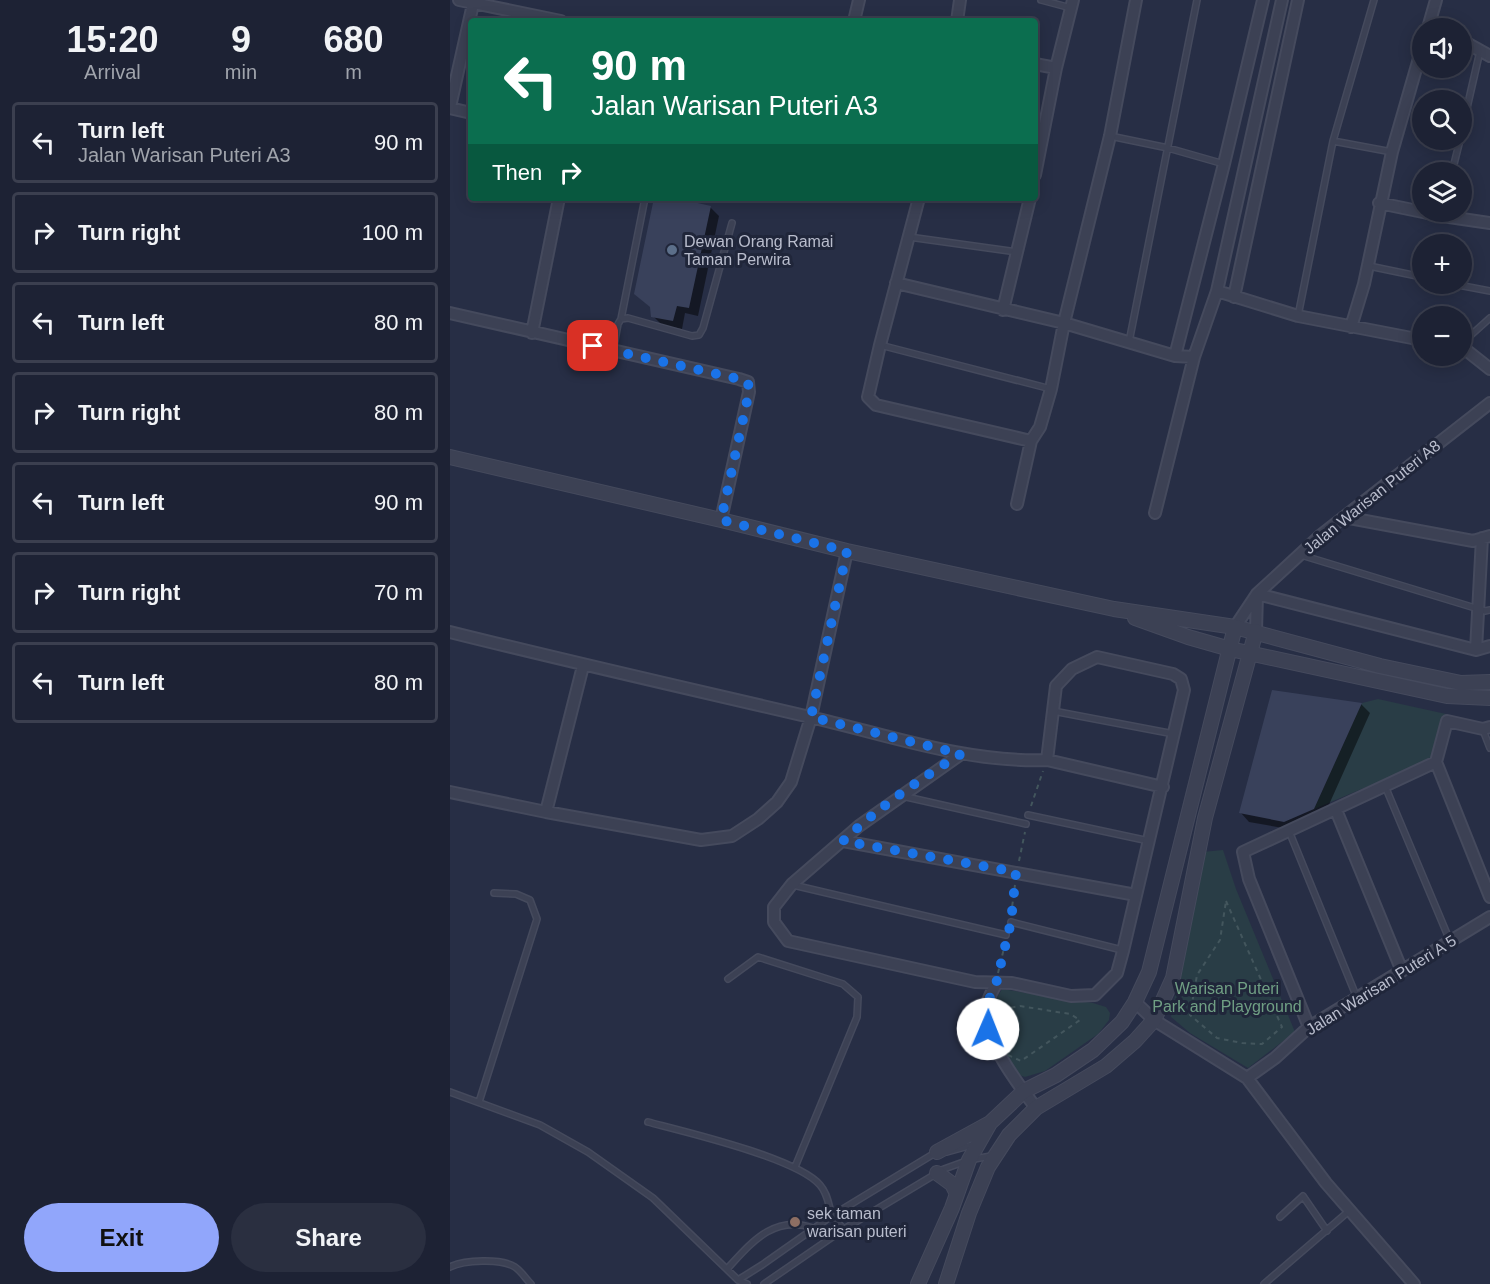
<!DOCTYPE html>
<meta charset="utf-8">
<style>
:root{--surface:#1d2234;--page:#2a2f40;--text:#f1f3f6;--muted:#a0a4ac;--line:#3b3f4f;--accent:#91a6fb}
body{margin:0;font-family:Helvetica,sans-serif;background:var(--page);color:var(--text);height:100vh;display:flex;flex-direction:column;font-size:22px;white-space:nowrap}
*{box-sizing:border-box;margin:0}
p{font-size:20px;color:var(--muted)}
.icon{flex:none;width:33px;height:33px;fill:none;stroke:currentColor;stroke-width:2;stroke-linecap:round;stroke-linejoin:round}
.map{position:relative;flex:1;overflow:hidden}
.side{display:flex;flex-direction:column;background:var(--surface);width:450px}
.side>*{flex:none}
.top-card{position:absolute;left:18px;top:18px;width:570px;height:183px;border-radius:6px;box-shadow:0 3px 15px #0003,0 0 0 2px var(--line);background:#0b6e4f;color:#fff;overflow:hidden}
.buttons{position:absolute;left:962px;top:18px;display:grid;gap:12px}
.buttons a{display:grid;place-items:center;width:60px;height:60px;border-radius:50%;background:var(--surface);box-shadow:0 3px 15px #0003,0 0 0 2px var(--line);font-size:30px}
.pin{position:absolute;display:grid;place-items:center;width:51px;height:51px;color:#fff;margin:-26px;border-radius:12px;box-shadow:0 3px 9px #0006}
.me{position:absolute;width:66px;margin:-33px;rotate:1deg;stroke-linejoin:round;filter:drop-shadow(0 0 4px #0008)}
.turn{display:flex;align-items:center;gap:21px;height:126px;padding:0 24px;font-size:27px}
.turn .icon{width:78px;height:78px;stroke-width:2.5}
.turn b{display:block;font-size:42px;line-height:51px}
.then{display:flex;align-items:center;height:57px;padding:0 24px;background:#0003;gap:12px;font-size:22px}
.eta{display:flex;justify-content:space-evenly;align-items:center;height:102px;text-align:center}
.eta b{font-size:36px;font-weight:800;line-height:42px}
.cta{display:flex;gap:12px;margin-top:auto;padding:12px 24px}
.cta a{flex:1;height:69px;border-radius:36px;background:var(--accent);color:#111;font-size:24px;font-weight:800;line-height:69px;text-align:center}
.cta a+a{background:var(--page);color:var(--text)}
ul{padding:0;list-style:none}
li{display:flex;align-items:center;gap:18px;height:81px;margin:0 12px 9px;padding:0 12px;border:3px solid var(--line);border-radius:6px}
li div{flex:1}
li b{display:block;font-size:22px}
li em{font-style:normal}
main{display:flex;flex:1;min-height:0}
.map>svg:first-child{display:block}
</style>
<main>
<section class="side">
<div class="eta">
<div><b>15:20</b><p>Arrival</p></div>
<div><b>9</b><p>min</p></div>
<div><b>680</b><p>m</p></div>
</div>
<ul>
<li><svg class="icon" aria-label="left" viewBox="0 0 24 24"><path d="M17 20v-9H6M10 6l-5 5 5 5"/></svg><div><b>Turn left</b><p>Jalan Warisan Puteri A3</p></div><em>90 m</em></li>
<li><svg class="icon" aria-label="right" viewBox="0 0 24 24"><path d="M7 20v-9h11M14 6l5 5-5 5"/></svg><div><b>Turn right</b></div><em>100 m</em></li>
<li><svg class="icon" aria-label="left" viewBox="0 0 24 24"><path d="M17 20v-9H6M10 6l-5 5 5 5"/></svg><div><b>Turn left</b></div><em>80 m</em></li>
<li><svg class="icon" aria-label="right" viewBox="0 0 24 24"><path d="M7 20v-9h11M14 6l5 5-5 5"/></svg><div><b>Turn right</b></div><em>80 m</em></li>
<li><svg class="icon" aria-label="left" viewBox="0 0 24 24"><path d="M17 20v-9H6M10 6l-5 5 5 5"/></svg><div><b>Turn left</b></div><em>90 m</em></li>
<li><svg class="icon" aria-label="right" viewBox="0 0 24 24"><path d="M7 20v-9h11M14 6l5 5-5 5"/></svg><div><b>Turn right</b></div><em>70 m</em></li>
<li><svg class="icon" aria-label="left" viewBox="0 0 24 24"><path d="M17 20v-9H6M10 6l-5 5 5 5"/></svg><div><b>Turn left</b></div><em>80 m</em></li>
</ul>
<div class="cta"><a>Exit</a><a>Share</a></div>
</section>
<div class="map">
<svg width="1040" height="1284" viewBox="0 0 1040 1284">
<rect width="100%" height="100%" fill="#272e45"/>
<path fill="#293d46" d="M928 699 996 714 981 760 864 809 912 703Z
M773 850 786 889 845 1032 798 1068 740 1033 721 1017 752 852Z
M552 989 643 1003 656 1007 660 1013 659 1020 648 1034 595 1071 575 1077 563 1073 542 1034V1006Z"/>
<path fill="#0007" d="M205 198H218L260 207 269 216 248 316 235 313 232 329 212 325 203 316 202 308 185 294Z
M911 704 920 713 873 818 844 830 799 822 791 813Z"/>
<path fill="#39415b" d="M204 198H225L261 206 239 308 227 306 223 321 201 317 200 307 184 294Z
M822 690 912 703 864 809 834 822 789 813Z"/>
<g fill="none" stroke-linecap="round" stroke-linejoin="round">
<g stroke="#454a5d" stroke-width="8">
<path id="service" d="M591 0 621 8
M1011 134 1030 51
M660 136 718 148 774 164
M883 141 942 152
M1002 172 1010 140
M459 237 567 252
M919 266 972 277
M1003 284 1040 291
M848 316 883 141 924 0
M171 319 195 198
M679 342 747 0
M1011 344 1040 318
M430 345 601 389
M163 351 168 324 171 319 178 318 242 336 249 335 253 328 282 223
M851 555 1035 611 1040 610
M603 711 724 734
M1033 730 1040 748
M935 786 1000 941
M452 796 576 824
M578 815 699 841
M839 831 907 998
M343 885 556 935
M561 922 672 950
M278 979 308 957 393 984 408 997 407 1017 345 1167
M0 1092 90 1125 138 1152 203 1198 288 1280 297 1284
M29 1102 87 919 80 900 66 894 44 893
M198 1122C236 1132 347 1158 370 1185 378 1194 378 1204 382 1215 385 1220 390 1225 394 1229
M497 1152 526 1144
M830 1217 853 1196 877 1231
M0 1267C14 1260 51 1258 65 1267 71 1271 76 1279 81 1284
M277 1269C301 1243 324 1214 363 1228
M288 1280 312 1265 383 1215 485 1153
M314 1284 394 1229 494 1169 519 1160 541 1156
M814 1284 899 1211"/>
</g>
<g stroke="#454a5d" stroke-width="14">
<path id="minor" d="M9 0 111 21
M404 21 409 0
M507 21 510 0
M978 28 986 0
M1011 40 1040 56
M585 64 606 68 585 175
M606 68 623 0
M0 107 23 4
M0 108 21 113
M469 198 430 345 418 397 426 405 581 441
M929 203 992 216 1040 223
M446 283 614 323 725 356 744 357
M767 291 848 316 972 340
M784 297 848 0
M553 310 580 198
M0 313 289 379 298 382 299 392 271 520
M901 327 914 284 942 152 972 48
M82 333 109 198
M1011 346 1040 369
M725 356 774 164 813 0
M567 504 581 441 590 427 601 389 614 323 660 136 686 0
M705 513 744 357 767 291 832 0
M894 517 1023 541 1040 536
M807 594 1026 650 1040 646
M785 627 807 594 871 535 1040 403
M806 631 807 594
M0 632C120 662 240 689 360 717 438 735 516 763 597 760L713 787
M1026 650 1032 538
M511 754 409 826 342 884 324 907V922L338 941 525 982 562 983 621 996 645 995 667 973 673 951 734 690 731 679 723 674 647 657 622 669 606 686 597 760
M986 762 1040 897
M0 792 96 812 251 840 282 836 308 819 327 802 341 782 361 717 397 551
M886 810 952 971
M96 812 133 666
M393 841 686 895
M546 984C543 990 538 998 537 1005 533 1040 566 1081 586 1108
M685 1002 704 1020 797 1078 876 1183 964 1284
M859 1027 799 879 793 852 986 762 997 721 1033 729 1040 727
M797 1078 825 1058 859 1027 1040 917"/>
</g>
<g stroke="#454a5d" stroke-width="16">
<path id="tertiary" d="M0 457 271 520 397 551 664 609 785 627 930 666 1011 683 1040 682
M685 618 738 637 780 649 997 696 1040 698
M487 1152 540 1123
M487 1173 502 1184 507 1194
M468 1284 502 1208 519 1160 540 1123 574 1091 606 1075 643 1050 672 1022 685 1002 699 972 785 627
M496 1284 519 1213 538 1167 559 1135 586 1108 656 1066 685 1041 704 1020 723 978 755 818 806 631"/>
</g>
<path stroke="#43565d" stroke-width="2" stroke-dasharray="4.5 4.5" stroke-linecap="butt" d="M581 806 593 771
M569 861 575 832
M776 901 832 1027 812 1044 792 1043 767 1038 740 1015 747 975 770 940Z
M561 915 565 885
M548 973 555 944
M570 1006 620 1014 630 1020 571 1061 558 1055 555 1039 559 1008Z"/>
<use href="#service" stroke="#3c4154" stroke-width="5"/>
<use href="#minor" stroke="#3c4154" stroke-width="10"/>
<use href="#tertiary" stroke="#3c4154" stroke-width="14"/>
</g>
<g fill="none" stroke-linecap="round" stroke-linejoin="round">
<path stroke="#1a73e8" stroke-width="10" stroke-dasharray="0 18" d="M143 346 289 379 298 382 299 392 271 520 397 551 361 717 511 754C470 779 428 808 393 841L566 872 561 922 546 984 537 1004 538 1029"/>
</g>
<circle fill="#5c6f8a" stroke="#20263a" stroke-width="2" cx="222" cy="250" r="6"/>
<circle fill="#8d6e63" stroke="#20263a" stroke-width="2" cx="345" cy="1222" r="6"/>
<g text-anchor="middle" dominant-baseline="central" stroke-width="6" stroke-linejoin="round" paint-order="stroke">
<g font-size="16" fill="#b9bdcd" stroke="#20263a" text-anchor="start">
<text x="234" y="241">Dewan Orang Ramai<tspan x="234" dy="18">Taman Perwira</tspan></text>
<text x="357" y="1213">sek taman<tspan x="357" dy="18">warisan puteri</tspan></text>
</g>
<g font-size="16" fill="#b9bdcd" stroke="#20263a">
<text transform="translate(922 497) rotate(-39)">Jalan Warisan Puteri A8</text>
<text transform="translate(931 985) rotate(-32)">Jalan Warisan Puteri A 5</text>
</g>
<g font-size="16" fill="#709f84" stroke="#20263a">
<text x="777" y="988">Warisan Puteri<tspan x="777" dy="18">Park and Playground</tspan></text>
</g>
</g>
</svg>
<div class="buttons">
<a><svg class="icon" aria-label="sound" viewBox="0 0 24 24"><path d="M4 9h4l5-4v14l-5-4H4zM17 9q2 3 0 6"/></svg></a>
<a><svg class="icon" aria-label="search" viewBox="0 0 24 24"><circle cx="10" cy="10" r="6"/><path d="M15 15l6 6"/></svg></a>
<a><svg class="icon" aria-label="layers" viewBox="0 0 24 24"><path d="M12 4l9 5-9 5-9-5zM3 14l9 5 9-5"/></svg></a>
<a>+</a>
<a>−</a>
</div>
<div class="pin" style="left:143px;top:346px;background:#d93025"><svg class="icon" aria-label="arrive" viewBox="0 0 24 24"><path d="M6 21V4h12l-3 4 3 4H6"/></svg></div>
<svg class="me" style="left:538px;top:1029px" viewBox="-20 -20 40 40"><circle r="19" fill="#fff"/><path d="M0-13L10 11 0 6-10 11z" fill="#1a73e8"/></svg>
<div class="top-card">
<div class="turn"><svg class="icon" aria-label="left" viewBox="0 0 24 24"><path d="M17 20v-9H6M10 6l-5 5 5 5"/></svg><div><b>90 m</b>Jalan Warisan Puteri A3</div></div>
<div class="then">Then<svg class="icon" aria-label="right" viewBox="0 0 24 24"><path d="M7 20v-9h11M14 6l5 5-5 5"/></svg></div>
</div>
</div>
</main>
